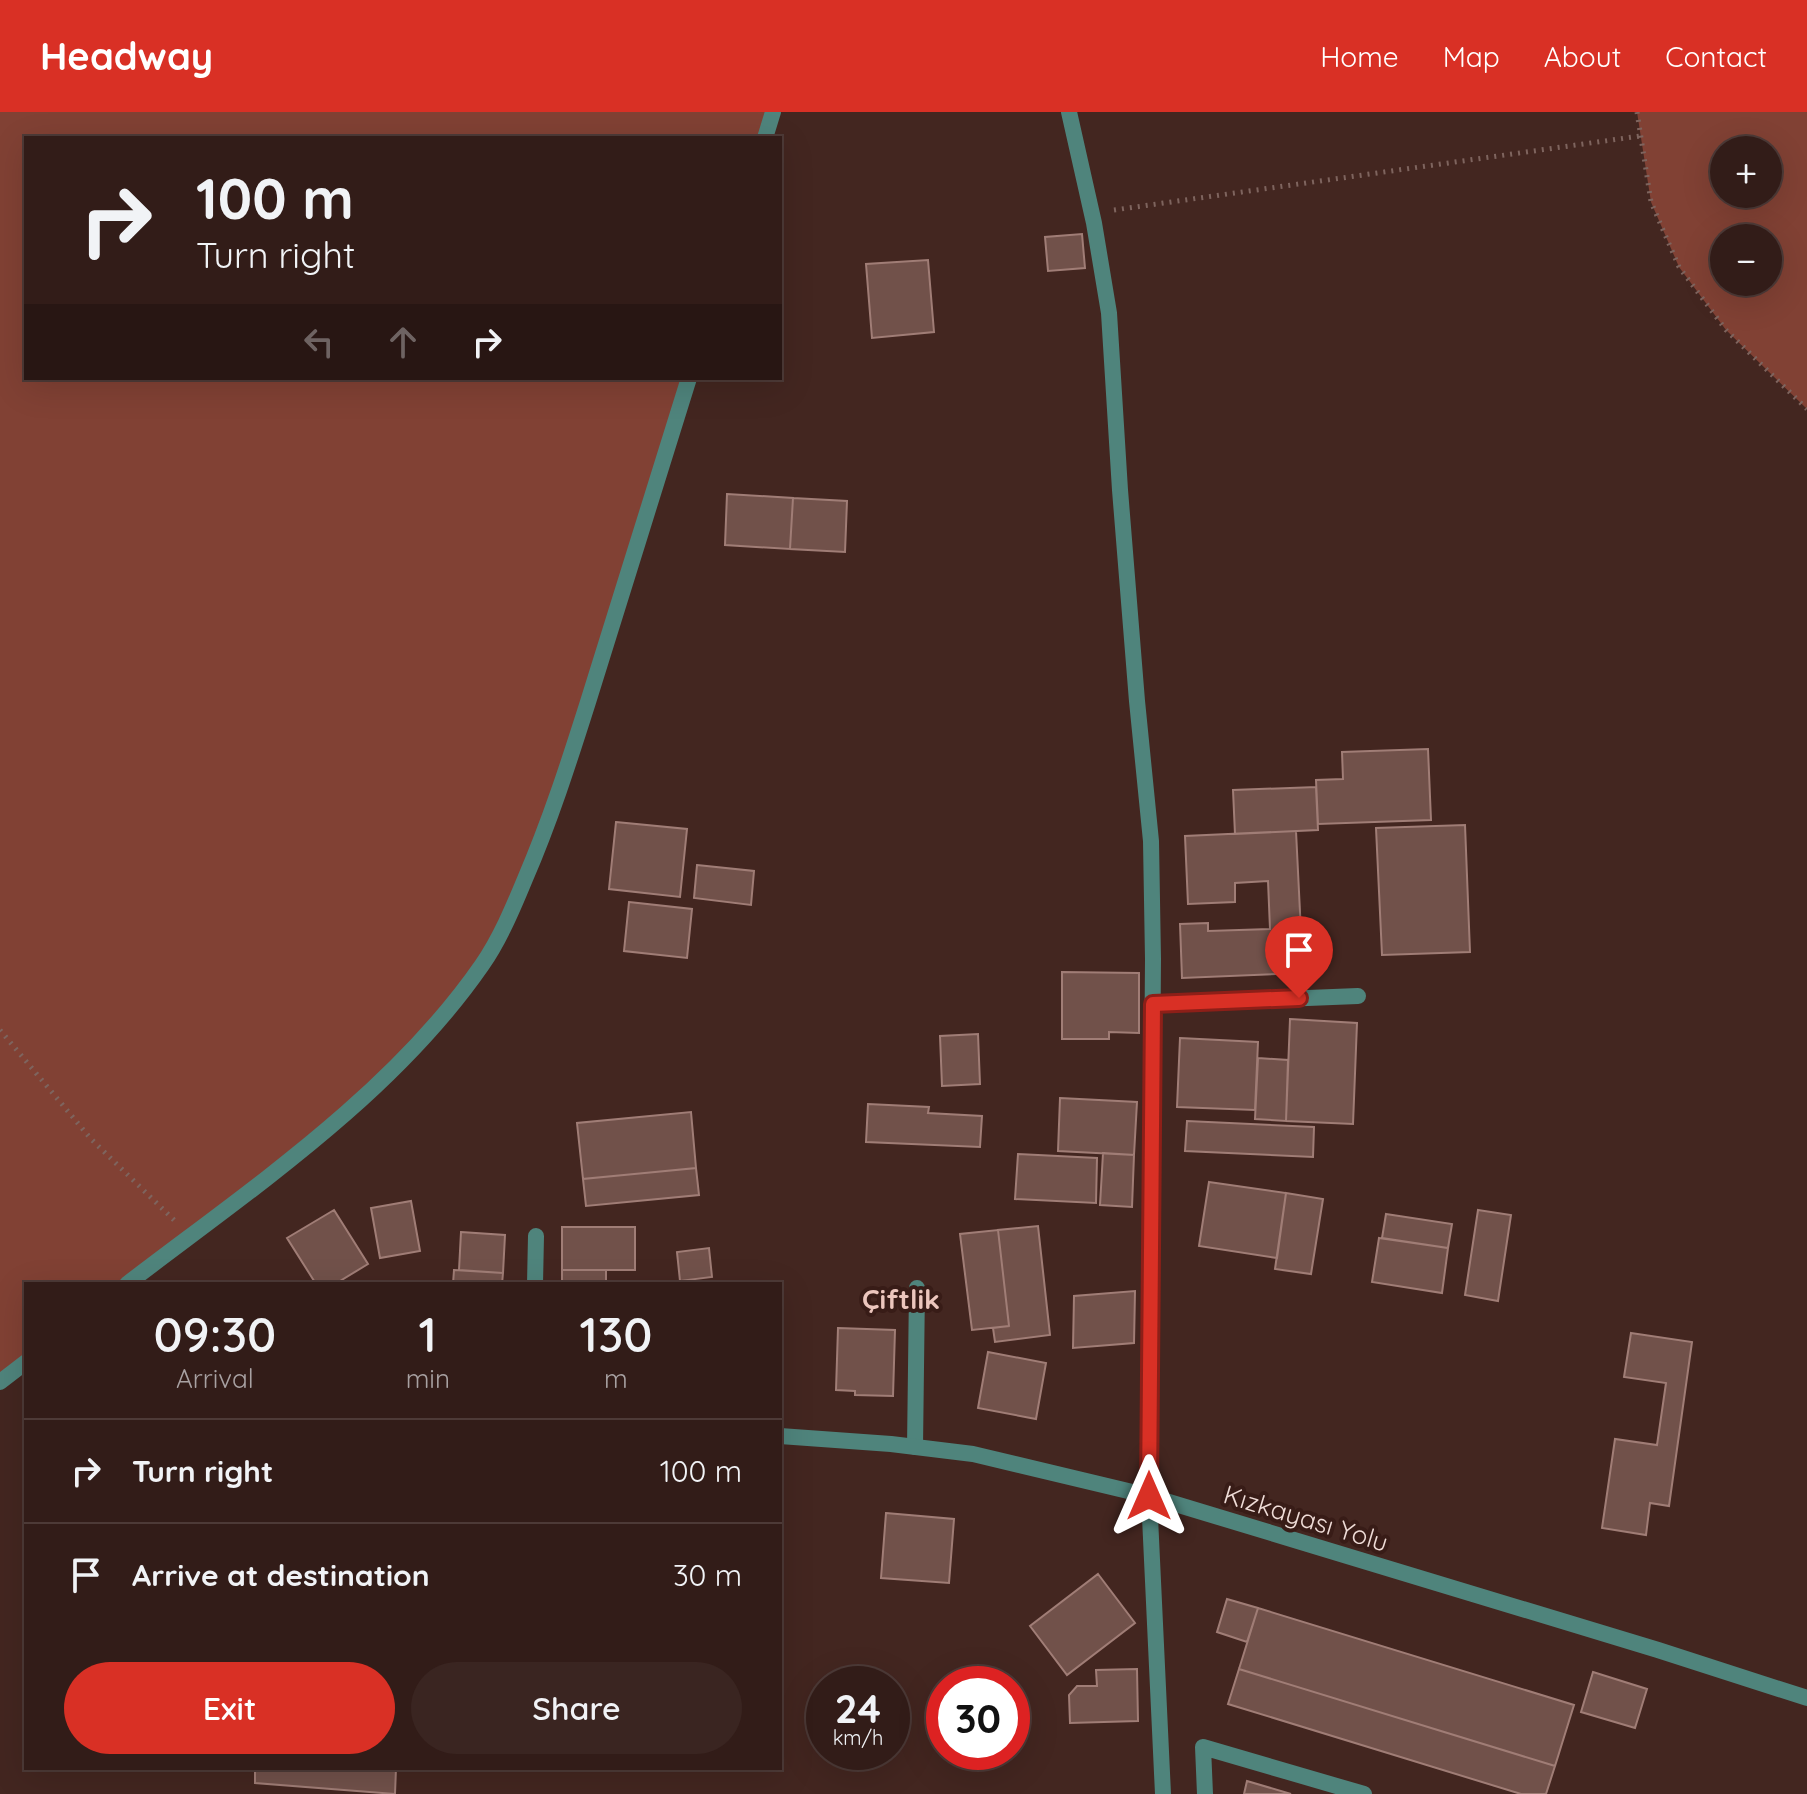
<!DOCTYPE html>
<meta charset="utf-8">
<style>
:root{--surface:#321c18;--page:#3a2521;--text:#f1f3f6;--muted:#a8a1a2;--line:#4d3a37;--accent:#d93025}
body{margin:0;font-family:Quicksand,sans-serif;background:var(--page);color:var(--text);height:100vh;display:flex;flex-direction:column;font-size:30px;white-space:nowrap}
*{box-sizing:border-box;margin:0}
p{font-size:26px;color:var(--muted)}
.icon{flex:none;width:44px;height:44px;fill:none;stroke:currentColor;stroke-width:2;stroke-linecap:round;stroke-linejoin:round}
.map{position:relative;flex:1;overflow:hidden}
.details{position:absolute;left:24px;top:1170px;width:758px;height:488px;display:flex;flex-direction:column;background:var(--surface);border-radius:0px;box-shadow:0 8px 32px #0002,0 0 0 2px var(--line)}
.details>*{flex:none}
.hud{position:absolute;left:24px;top:24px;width:758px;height:244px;border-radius:0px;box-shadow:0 8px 32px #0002,0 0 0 2px var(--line);background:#321c18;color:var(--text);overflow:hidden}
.controls{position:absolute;left:1710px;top:24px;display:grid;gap:16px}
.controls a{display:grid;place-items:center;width:72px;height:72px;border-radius:50%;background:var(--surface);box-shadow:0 8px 32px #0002,0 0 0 2px var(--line);font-size:40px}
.speed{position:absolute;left:806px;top:1554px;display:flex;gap:16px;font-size:40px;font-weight:700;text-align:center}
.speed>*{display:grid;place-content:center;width:104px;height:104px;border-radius:50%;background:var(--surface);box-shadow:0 8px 32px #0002,0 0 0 2px var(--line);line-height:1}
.speed small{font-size:20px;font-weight:400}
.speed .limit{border:12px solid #d22;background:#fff;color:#111}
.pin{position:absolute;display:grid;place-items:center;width:68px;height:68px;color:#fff;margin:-82px -34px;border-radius:50% 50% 50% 0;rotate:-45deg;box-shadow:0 0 8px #0007}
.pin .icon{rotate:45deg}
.me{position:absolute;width:88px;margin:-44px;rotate:0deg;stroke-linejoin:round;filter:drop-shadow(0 0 6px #0008)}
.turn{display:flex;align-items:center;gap:28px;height:168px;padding:0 40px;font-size:36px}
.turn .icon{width:104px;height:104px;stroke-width:2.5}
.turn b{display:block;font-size:56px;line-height:68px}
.lanes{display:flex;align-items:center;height:76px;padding:0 40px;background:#0003;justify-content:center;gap:40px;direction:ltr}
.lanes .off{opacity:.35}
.eta{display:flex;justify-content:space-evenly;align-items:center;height:136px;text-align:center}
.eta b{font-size:48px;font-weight:600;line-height:56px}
.button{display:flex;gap:16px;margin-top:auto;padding:16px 40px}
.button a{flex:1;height:92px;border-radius:48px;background:var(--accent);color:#fff;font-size:32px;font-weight:600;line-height:92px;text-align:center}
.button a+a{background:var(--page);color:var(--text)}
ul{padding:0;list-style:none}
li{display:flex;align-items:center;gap:24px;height:104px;padding:0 40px;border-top:2px solid var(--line)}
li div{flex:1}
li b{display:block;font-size:30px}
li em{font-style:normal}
header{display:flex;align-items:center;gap:48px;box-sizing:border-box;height:112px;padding:0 40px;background:var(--accent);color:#fff}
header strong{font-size:38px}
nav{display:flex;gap:44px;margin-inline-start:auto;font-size:28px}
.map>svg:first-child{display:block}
</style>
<header>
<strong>Headway</strong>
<nav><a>Home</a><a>Map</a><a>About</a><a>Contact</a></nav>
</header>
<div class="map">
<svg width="1807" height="1682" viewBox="0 0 1807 1682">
<rect width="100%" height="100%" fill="#432620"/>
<path fill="#814134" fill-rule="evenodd" d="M0 0H773L765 26H26V266H689L512 800 418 933 127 1172H26V1250L0 1270Z
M1637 0H1807V297L1726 218 1679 155 1651 90ZM1724 38H1768V82H1724ZM1724 126H1768V170H1724Z"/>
<path fill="#71514a" stroke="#a07d76" stroke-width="2" d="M1082 122 1085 156 1048 159 1045 125Z
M928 148 934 220 872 226 866 152Z
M727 382 793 386 790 437 725 433Z
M793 386 847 389 845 440 790 437Z
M1428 637 1431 708 1318 712 1316 668 1343 667 1342 640Z
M1316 675 1318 718 1235 722 1233 678Z
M616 710 687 717 680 785 609 777Z
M1465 713 1470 840 1382 843 1376 716Z
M1296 719 1303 861 1182 866 1180 812 1208 811V819L1270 817 1268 769 1235 771V790L1188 792 1185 724Z
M697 753 754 759 751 793 694 786Z
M629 790 692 797 687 846 624 839Z
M1062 860 1139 861V921L1109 920V927H1062Z
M1290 907 1357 911 1353 1012 1286 1009Z
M978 922 980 972 942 974 940 924Z
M1180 926 1258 930 1255 998 1177 995Z
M1258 946 1288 948 1286 1009 1255 1007Z
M1060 986 1137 990 1134 1043 1058 1039Z
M868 992 929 995 928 1001 982 1004 980 1035 866 1030Z
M691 1000 696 1056 583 1067 577 1011Z
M1187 1009 1314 1015 1313 1045 1185 1039Z
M1103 1041 1134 1043 1132 1095 1100 1093Z
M1018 1042 1097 1046 1096 1091 1015 1087Z
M696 1056 699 1083 586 1094 583 1067Z
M1209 1070 1286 1081 1277 1146 1199 1134Z
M1286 1081 1323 1087 1311 1162 1275 1157Z
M411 1089 420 1139 380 1146 371 1096Z
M334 1098 368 1152 335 1172H316L287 1126Z
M1478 1098 1511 1103 1498 1189 1465 1183Z
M1386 1102 1452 1112 1448 1136 1382 1126Z
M1038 1114 1050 1223 995 1230 993 1216 1009 1214 998 1118Z
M562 1115H635V1158H562Z
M998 1118 1009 1214 972 1218 960 1122Z
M461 1120 505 1123 503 1161 459 1158Z
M1379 1126 1448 1136 1442 1181 1372 1170Z
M709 1136 712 1165 680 1169 677 1140Z
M454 1158 503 1161 502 1172H453Z
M562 1158H606V1172H562Z
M1135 1179 1134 1231 1073 1236 1074 1184Z
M838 1216 895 1218 893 1284 855 1283V1279L836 1278Z
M1631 1221 1692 1230 1669 1394 1650 1391 1646 1423 1602 1416 1615 1327 1657 1333 1666 1271 1624 1265Z
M988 1240 1046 1251 1036 1307 978 1296Z
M886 1401 954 1407 949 1471 881 1466Z
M1098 1462 1135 1511 1067 1563 1030 1514Z
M1227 1487 1258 1496 1247 1530 1217 1520Z
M1258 1496 1574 1593 1555 1654 1239 1557Z
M1137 1557 1138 1609 1070 1611 1069 1583 1077 1574H1097L1096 1558Z
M1239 1557 1555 1654 1546 1682H1521L1228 1592Z
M1593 1560 1647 1577 1635 1616 1581 1600Z
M255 1656H396L395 1682 255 1671Z
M1247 1669 1291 1682H1244Z"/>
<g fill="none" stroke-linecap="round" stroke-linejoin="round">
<path stroke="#7e645e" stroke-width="5" stroke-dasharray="2 6" stroke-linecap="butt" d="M1637 0 1651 90 1679 155 1726 218 1807 297
M1114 98 1640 24
M0 918 91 1027 175 1109"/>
<path stroke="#4f847c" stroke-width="16" d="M1153 892 1358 884
M535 1172 536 1124
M915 1335 917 1176
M1205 1682 1203 1635 1364 1682"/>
<path stroke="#4f847c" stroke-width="16" d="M1069 0 1094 111 1109 201 1120 378 1137 589 1151 729 1153 847 1149 1384 1163 1682"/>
<path stroke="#4f847c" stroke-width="16" d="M765 26 773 0
M127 1172C251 1077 392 983 482 853 500 827 513 796 525 767 550 709 569 650 588 590 622 482 655 374 689 266
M0 1270 26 1250
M780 1324 891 1332 973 1342 1149 1384 1658 1538 1807 1586"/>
</g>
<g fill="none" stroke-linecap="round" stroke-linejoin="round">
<g stroke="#8d1f18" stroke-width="20">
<path id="route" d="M1149 1384 1153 892 1299 886"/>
</g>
<use href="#route" stroke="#d93025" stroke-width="14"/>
</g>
<g text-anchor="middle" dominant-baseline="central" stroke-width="8" stroke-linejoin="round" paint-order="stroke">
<g font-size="26" fill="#efdcd7" stroke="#381c17">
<text transform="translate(1306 1406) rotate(17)">Kızkayası Yolu</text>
</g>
<g font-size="28" font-weight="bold" fill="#ecc6bd" stroke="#381c17">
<text x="901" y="1186">Çiftlik</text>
</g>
</g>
</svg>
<div class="controls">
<a>+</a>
<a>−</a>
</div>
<div class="speed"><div>24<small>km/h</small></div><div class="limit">30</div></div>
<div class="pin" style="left:1299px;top:886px;background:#d93025"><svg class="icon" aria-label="arrive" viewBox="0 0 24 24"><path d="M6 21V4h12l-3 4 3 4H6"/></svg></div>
<svg class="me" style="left:1149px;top:1384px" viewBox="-20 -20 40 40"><path d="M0-17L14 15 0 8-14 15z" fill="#d93025" stroke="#fff" stroke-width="4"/></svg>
<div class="hud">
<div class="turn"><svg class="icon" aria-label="right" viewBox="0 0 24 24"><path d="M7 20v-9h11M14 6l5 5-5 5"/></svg><div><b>100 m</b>Turn right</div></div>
<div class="lanes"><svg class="icon off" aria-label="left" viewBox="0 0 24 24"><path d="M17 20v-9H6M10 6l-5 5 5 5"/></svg><svg class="icon off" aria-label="ahead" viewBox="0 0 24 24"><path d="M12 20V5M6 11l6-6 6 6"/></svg><svg class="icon" aria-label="right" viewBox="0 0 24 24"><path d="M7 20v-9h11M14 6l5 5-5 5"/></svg></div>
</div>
<section class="details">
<div class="eta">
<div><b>09:30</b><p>Arrival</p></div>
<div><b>1</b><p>min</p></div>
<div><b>130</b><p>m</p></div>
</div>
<ul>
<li><svg class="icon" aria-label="right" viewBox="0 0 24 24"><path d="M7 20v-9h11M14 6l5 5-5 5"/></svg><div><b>Turn right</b></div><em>100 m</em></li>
<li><svg class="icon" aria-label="arrive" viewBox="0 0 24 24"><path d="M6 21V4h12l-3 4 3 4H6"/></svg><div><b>Arrive at destination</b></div><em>30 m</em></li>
</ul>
<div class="button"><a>Exit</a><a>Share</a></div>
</section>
</div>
